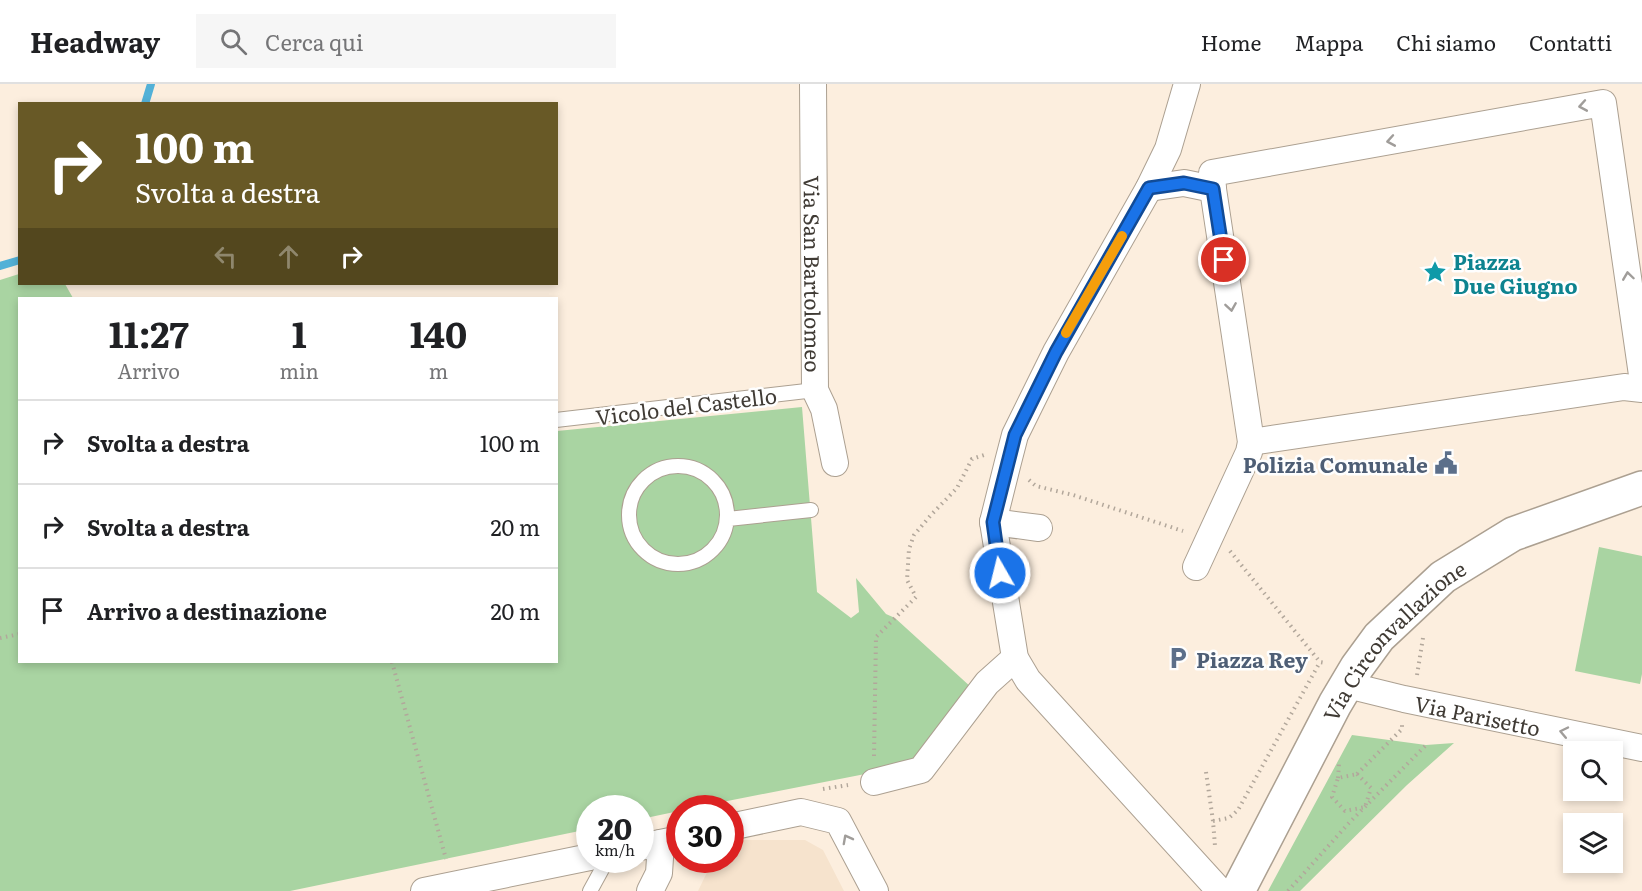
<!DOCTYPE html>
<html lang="it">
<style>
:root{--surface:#fff;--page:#f6f6f6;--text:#202124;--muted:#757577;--line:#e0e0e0}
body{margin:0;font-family:Literata,serif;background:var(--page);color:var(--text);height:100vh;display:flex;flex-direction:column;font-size:22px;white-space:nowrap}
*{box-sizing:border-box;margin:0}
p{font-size:20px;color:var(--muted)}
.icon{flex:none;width:33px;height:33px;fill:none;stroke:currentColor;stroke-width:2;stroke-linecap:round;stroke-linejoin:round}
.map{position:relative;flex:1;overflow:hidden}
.panel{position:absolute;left:18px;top:213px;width:540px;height:366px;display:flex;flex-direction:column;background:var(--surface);border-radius:0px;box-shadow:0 3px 9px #0003}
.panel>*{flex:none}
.banner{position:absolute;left:18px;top:18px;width:540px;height:183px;border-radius:0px;box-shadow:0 3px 9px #0003;background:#685926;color:#fff;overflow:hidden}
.tools{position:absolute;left:1563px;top:657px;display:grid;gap:12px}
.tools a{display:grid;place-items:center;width:60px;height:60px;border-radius:0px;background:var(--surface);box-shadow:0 3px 9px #0003;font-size:30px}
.speed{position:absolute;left:576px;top:711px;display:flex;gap:12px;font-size:30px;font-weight:700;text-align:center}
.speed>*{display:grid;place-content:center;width:78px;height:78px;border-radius:50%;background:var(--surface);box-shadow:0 3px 9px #0003;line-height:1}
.speed small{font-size:15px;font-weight:400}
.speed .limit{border:9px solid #d22;background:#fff;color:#111}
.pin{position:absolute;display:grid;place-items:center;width:51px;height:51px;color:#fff;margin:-26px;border:3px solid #fff;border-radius:50%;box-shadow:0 2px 6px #0007}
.me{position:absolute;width:66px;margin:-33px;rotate:352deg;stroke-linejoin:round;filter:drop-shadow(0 0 4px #0008)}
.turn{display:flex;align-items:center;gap:21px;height:126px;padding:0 18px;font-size:27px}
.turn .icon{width:78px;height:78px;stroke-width:2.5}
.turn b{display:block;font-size:42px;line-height:51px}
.lanes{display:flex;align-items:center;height:57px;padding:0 18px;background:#0003;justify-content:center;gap:30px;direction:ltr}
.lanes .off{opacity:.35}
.eta{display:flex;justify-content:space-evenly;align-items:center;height:102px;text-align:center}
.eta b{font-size:36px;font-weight:700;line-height:42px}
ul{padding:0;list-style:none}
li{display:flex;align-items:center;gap:18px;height:84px;padding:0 18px;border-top:2px solid var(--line)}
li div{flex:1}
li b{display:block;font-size:22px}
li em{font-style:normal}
header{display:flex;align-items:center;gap:36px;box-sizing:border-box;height:84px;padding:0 30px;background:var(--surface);border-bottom:2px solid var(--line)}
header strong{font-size:28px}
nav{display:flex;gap:33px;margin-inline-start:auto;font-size:21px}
.search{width:420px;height:54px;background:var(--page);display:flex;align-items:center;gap:15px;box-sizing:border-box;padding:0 21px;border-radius:0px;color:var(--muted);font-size:22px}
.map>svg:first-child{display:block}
</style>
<header>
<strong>Headway</strong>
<div class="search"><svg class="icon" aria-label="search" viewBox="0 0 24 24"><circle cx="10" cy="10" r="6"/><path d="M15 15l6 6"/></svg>Cerca qui</div>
<nav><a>Home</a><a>Mappa</a><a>Chi siamo</a><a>Contatti</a></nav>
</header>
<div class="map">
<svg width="1642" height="807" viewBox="0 0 1642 807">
<rect width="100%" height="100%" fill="#fceede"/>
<path fill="#f6e3cd" d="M731 756H805L823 766 844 807H698L713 776H730Z"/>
<path fill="#a9d4a2" d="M19 190 20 200H65L73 214H20V578H556L557 347 802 323 817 508 851 534 859 528 856 494 886 530 895 534 972 604 916 680 692 724H680L679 727 641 735 640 724H590L589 745 290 807H0V196Z
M1599 463 1642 472V590L1640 600 1575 587Z
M1352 651 1426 661 1454 659 1407 701 1300 807H1268Z"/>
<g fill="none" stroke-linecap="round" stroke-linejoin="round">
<path stroke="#53b1d7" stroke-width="8" d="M145 20 151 0
M0 182 20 176"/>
<g stroke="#aca091" stroke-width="16">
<path id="lane" d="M556 336 815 306
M629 431a49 49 0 1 1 98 0a49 49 0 1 1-98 0Z
M728 435 811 426
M590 807 607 776"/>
</g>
<g stroke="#aca091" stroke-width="28">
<g id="street">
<path id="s1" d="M813 0 815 306 824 325 835 379"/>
<path d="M1187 0 1168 65 1149 104 1056 268 1015 351 1008 378 993 438 1015 574 1028 596 1220 807"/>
<path d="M1149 104 1184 99 1213 105 1251 358 1249 368 1196 483"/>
<path d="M1213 105 1212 89 1603 19 1642 291"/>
<path d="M1251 358 1624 303 1642 305"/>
<path d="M993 438 1039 444"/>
<path id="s2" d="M1347 601 1404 615 1642 664"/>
<path d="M874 698 921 686 987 599 1015 574"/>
<path d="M730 743 801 728 838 737 875 807"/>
<path d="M640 763 680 755"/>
<path d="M424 807 590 773"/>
<path d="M650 807 659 789 661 759"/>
</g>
</g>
<g stroke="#aca091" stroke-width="36">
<g id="secondary">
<path id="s3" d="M1238 807 1335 620 1357 583 1379 553 1443 493 1513 450 1642 404"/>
</g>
</g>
<path stroke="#b2a79b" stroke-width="4" stroke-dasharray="1.5 4.5" stroke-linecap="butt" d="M1029 396 1036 402 1073 411 1183 447
M1230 467 1320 578 1326 579
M0 554 20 550
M392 578 446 775
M1417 591 1423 554
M874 672 876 553 916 513 907 496 909 465 914 451 931 431 957 404 972 375 984 371
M1206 688 1213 737 1215 762
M1357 690 1402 645V641
M1357 690 1371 704 1365 723 1345 727 1332 713 1338 694Z
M1338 694 1339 680
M823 705 848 701
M1213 737 1229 734 1238 726 1320 578
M1288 807 1348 740 1426 661"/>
<use href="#lane" stroke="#fff" stroke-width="14"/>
<use href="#street" stroke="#fff" stroke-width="26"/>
<use href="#secondary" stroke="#fff" stroke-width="33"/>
</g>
<defs><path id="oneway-chevron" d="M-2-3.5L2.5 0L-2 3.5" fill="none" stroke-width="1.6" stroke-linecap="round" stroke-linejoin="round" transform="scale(1.5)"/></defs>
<g stroke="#a09d9a">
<use href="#oneway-chevron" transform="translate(1583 22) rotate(170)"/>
<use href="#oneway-chevron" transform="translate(1391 57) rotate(170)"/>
<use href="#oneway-chevron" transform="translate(1628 192) rotate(-98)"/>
<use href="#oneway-chevron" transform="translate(1231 223) rotate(81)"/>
<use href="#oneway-chevron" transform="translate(1564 648) rotate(-168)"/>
<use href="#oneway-chevron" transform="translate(847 755) rotate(-118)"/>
</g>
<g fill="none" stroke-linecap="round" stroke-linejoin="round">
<g stroke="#114b97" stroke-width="15">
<path id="route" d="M1000 489 993 438 1015 351 1056 268 1149 104 1184 99 1213 105 1224 176"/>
</g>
<use href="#route" stroke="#1a73e8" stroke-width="10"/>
<path stroke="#f59e0b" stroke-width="10" d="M1066 249 1122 152"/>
</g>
<defs>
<g id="sight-bare" transform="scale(1.8)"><path d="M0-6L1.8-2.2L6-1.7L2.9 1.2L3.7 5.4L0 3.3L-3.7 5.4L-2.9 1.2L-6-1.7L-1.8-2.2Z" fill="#0f9aa8" stroke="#fefefe" stroke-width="2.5" paint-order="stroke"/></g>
<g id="civic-bare" transform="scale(1.8)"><path d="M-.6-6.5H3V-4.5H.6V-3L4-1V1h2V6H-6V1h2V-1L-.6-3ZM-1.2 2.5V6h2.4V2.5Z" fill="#5c6f8a" stroke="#fefefe" stroke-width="2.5" paint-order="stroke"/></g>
<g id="parking-bare" transform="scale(1.8)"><path d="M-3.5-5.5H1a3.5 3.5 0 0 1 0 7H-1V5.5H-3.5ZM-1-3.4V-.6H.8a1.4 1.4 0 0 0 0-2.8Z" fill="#5c6f8a" stroke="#fefefe" stroke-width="2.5" paint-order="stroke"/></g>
</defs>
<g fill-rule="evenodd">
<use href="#sight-bare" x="1435" y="188"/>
<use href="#civic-bare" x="1446" y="379"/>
<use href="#parking-bare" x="1178" y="574"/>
</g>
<g text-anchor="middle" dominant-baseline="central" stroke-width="5" stroke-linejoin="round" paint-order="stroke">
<g font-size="21" font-weight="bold" fill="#0d838f" stroke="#fefefe" text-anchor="start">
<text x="1453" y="176">Piazza<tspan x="1453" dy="24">Due Giugno</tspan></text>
</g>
<g font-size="21" fill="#403b35" stroke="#fefefe">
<text stroke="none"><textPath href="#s1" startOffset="190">Via San Bartolomeo</textPath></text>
<text transform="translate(686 321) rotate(-7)">Vicolo del Castello</text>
<text stroke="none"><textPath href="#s3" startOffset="298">Via Circonvallazione</textPath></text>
<text stroke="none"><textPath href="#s2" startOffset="134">Via Parisetto</textPath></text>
</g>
<g font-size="21" font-weight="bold" fill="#4e5e75" stroke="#fefefe" text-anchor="end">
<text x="1428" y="379">Polizia Comunale</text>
<text x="1196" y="574" text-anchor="start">Piazza Rey</text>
</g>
</g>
</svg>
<div class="tools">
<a><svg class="icon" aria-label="search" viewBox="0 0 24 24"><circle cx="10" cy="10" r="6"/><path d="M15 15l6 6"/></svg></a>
<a><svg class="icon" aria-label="layers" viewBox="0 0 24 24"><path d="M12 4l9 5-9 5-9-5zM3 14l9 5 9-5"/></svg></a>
</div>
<div class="speed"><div>20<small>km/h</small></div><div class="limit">30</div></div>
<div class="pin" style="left:1224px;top:176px;background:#d93025"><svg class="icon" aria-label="arrive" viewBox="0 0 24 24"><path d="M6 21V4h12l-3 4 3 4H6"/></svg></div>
<svg class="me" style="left:1000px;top:489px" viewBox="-20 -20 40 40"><circle r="17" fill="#1a73e8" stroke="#fff" stroke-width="3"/><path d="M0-11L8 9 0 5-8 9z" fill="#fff"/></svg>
<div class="banner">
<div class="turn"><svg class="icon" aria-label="right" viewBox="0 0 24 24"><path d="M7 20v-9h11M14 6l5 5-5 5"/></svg><div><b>100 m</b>Svolta a destra</div></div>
<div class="lanes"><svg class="icon off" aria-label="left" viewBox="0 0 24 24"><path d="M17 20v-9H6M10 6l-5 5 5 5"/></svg><svg class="icon off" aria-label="ahead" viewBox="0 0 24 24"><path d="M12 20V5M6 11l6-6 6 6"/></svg><svg class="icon" aria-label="right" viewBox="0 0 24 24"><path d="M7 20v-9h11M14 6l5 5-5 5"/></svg></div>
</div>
<section class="panel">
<div class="eta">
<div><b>11:27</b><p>Arrivo</p></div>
<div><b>1</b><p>min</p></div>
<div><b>140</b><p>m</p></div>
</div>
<ul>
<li><svg class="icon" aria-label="right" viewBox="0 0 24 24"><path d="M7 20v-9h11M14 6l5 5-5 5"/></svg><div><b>Svolta a destra</b></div><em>100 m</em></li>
<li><svg class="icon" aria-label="right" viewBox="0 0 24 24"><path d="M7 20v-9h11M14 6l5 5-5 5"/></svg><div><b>Svolta a destra</b></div><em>20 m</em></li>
<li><svg class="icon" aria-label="arrive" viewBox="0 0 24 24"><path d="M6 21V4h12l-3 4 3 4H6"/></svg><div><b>Arrivo a destinazione</b></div><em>20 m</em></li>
</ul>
</section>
</div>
